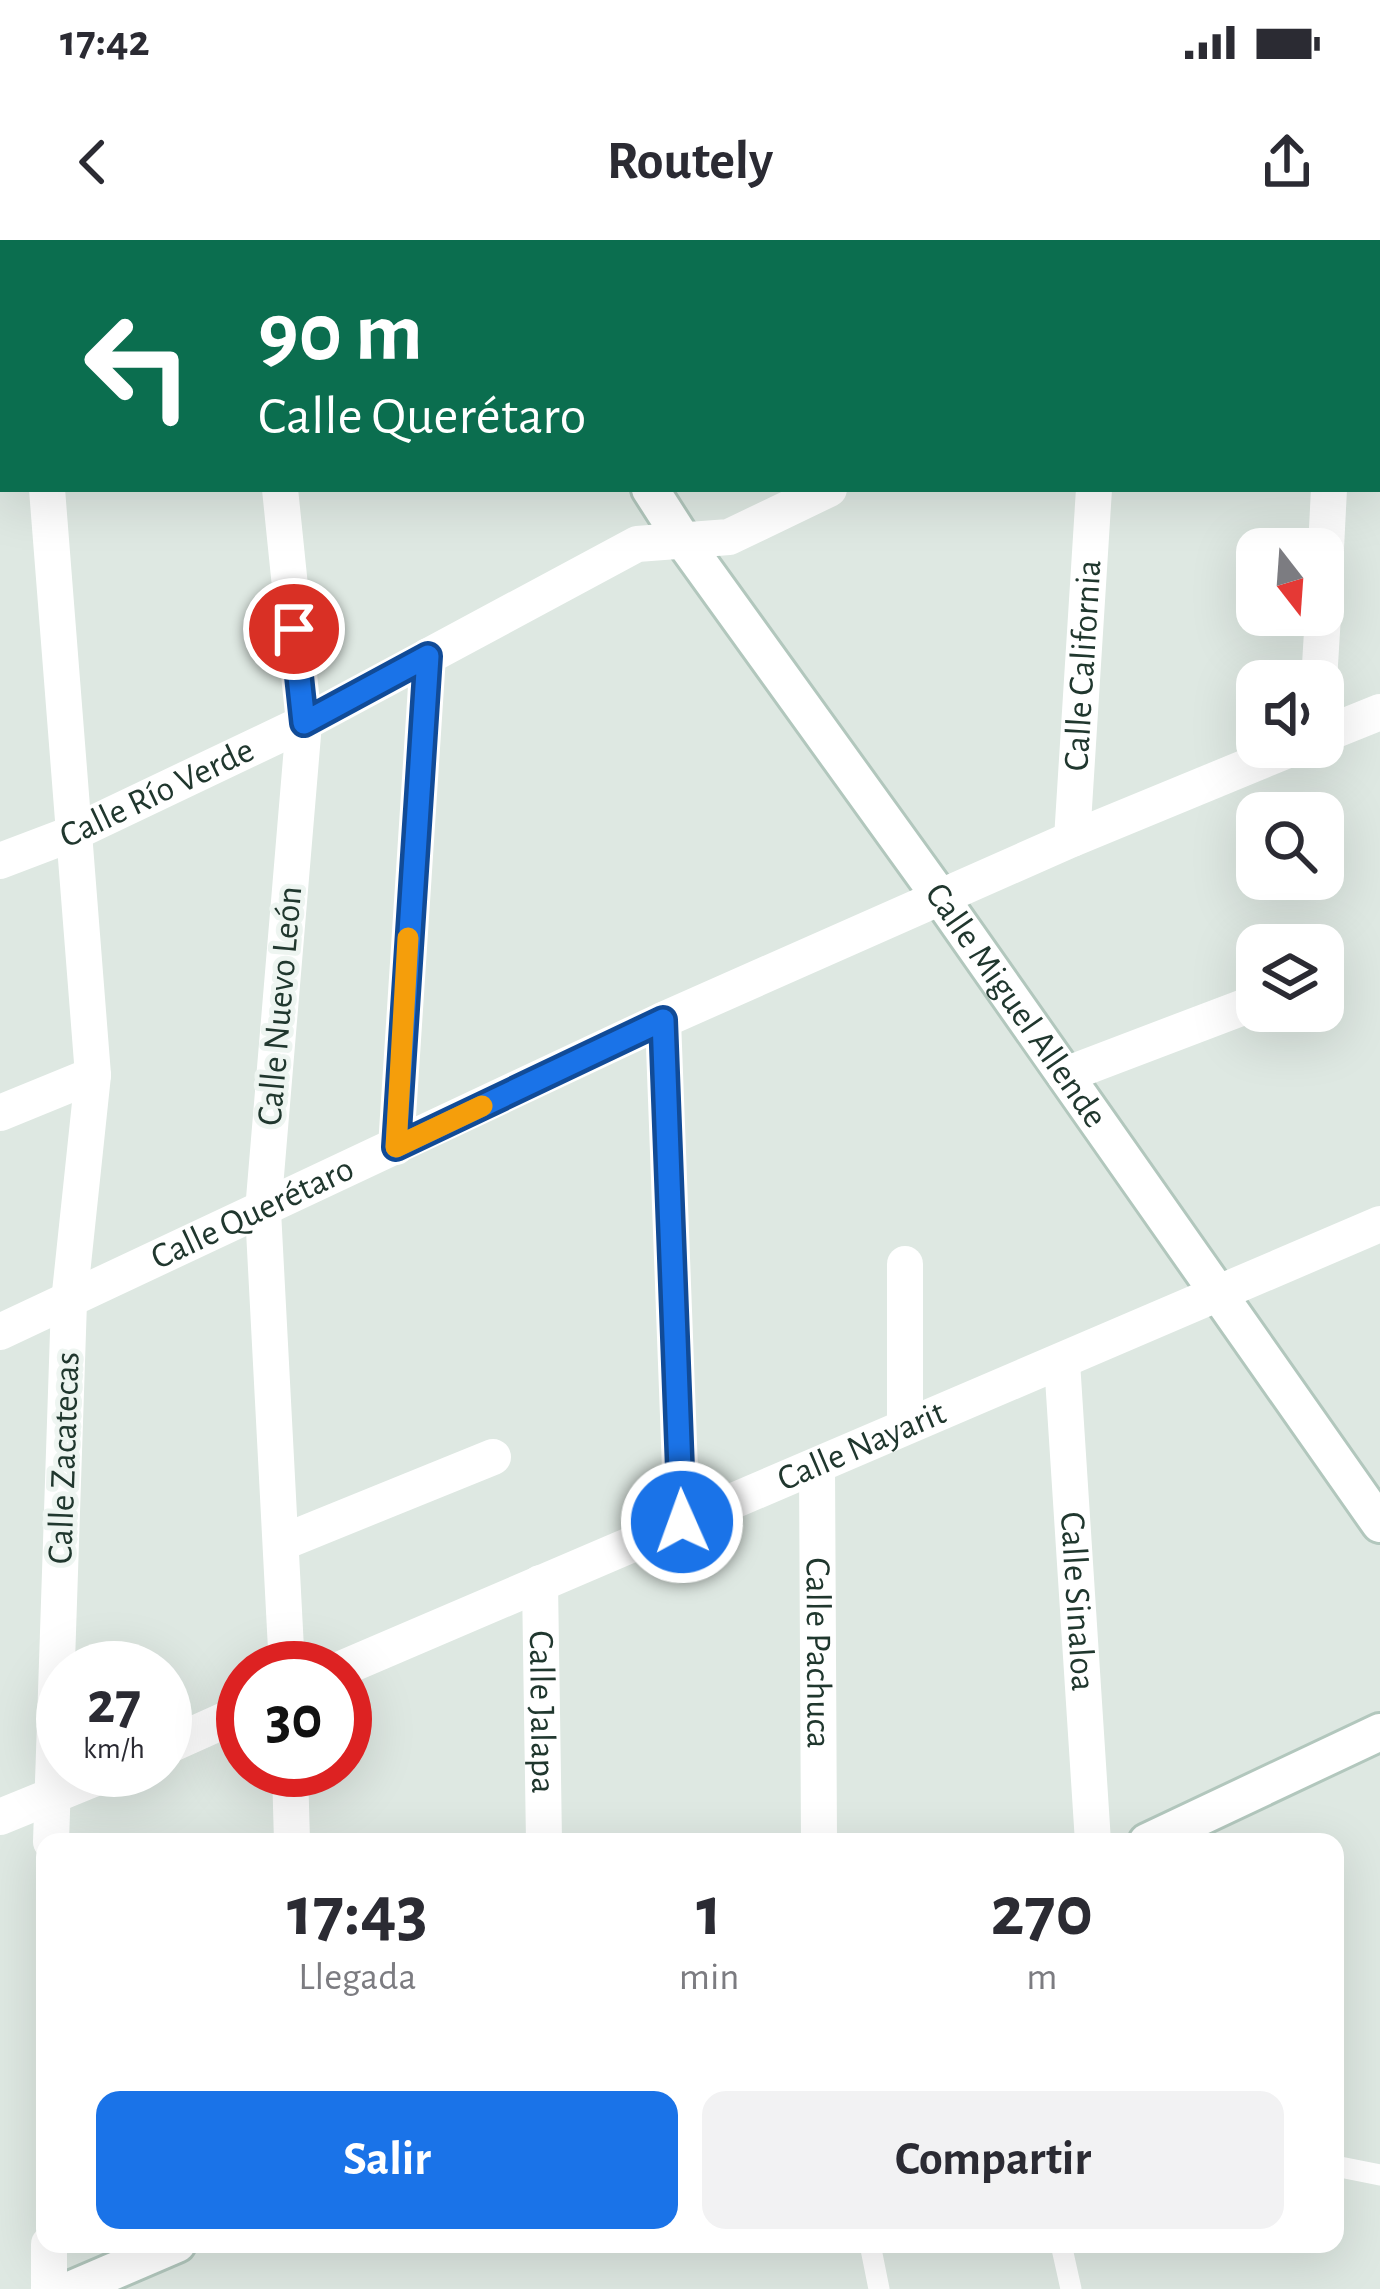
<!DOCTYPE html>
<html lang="es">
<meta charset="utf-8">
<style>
:root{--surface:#fff;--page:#f2f2f3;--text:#2b2b33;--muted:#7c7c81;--accent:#1a73e8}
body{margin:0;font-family:"Alegreya Sans",sans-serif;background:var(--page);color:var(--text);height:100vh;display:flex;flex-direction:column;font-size:45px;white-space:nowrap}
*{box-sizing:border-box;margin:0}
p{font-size:39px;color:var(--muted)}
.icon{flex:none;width:66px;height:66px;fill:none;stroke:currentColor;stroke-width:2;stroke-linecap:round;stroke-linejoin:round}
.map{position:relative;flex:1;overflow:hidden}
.sheet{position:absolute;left:36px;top:1593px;width:1308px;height:420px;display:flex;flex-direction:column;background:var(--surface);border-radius:24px;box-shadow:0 12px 48px #0002}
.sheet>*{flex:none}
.hud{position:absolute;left:0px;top:0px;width:1380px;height:252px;box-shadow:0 12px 48px #0002;background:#0b6e4f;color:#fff;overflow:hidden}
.needle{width:78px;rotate:163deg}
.controls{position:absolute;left:1236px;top:288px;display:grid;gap:24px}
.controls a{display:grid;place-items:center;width:108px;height:108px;border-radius:24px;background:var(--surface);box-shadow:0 12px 48px #0002;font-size:60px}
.speed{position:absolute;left:36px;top:1401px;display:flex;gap:24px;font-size:60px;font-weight:700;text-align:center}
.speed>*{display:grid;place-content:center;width:156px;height:156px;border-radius:50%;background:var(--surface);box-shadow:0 12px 48px #0002;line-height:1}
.speed small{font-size:30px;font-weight:400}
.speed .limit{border:18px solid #d22;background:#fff;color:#111}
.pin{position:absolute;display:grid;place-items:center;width:102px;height:102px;color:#fff;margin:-51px;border:6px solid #fff;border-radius:50%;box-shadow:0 3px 12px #0007}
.me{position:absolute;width:132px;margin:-66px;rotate:358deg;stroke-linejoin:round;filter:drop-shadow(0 0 9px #0008)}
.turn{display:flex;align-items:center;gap:42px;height:252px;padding:0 60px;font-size:54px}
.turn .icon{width:156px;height:156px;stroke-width:2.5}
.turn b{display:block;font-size:84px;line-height:102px}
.eta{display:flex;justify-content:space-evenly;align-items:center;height:204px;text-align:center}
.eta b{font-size:72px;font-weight:700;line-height:84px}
.primary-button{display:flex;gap:24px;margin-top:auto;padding:24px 60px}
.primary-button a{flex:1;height:138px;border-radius:24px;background:var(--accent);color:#fff;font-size:48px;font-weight:700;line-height:138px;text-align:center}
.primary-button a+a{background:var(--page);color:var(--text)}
.status{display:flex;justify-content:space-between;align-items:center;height:84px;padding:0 60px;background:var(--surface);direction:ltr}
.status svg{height:33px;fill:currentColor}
header{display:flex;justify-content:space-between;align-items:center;height:156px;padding:0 60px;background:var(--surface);font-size:54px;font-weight:700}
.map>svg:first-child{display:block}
</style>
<div class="status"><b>17:42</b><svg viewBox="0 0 49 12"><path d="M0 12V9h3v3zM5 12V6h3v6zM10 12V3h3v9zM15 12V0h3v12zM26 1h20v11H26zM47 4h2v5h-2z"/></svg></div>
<header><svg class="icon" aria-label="back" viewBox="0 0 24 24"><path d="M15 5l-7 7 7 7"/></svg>Routely<svg class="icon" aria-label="share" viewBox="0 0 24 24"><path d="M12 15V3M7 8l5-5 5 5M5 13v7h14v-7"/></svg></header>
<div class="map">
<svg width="1380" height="2049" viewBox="0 0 1380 2049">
<rect width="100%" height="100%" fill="#dee8e2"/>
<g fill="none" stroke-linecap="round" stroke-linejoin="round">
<g stroke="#b2c7bd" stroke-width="42">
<g id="secondary">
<path d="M521 0 522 3"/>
<path id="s8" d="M650 249 682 299 940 657 1380 1284"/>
<path d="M1147 1602 1380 1492"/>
<path d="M72 2049 177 2004"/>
</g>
</g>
<path stroke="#fff" stroke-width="21" d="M1335 1926 1380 1935
M870 2004 879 2049
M1061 2004 1071 2049"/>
<g stroke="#fff" stroke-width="36">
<path d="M196 0V3"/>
<path d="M1101 0V3"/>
<path d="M263 3 271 0"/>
<path d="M857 3 861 0"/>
<path d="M1353 3 1360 0"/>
<path d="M0 113 3 112"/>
<path d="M47 249 93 835 69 1062 51 1602"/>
<path d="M280 249 304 483 263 971 287 1428"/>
<path d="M1323 367 1329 249"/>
<path d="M1319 441 1323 375"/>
<path d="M1323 495 1380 472"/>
<path id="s1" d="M1072 599 1094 249"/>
<path id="s2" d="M0 621 71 594 304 483 637 304 729 297 829 249"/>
<path d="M663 780 682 1282"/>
<path d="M1065 835 1257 762"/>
<path d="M0 873 93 835"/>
<path d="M396 907 428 416"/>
<path id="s3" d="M0 1092 663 780 1072 599 1295 507"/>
<path id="s4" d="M1062 1122 1093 1602"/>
<path d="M905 1186V1024"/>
<path id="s5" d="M817 1227 819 1602"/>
<path d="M281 1303 493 1217"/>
<path id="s6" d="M540 1343 544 1602"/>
<path id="s7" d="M343 1428 1380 984"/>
<path d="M165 1507 243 1472"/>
<path d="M290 1530 292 1602"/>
<path d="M0 1577 115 1530"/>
<path d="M49 2049V2004"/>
</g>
<use href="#secondary" stroke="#fff" stroke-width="36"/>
</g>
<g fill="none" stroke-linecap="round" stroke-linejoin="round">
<g stroke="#114b97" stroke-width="30">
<path id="route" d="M294 389 304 483 428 416 396 907 663 780 682 1282"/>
</g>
<use href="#route" stroke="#1a73e8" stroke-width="21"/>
<path stroke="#f59e0b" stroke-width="21" d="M408 698 396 907 482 866"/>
</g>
<g text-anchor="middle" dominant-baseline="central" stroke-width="10" stroke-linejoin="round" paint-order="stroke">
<g font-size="36" fill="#20372e" stroke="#eef5f1">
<text stroke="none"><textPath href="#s1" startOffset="174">Calle California</textPath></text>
<text stroke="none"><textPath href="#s2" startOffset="171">Calle Río Verde</textPath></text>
<text transform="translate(280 766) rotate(-85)">Calle Nuevo León</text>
<text stroke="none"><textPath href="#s8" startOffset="633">Calle Miguel Allende</textPath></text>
<text stroke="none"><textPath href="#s3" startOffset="279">Calle Querétaro</textPath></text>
<text stroke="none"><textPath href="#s7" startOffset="564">Calle Nayarit</textPath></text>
<text transform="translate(64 1218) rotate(-88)">Calle Zacatecas</text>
<text stroke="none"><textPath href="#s4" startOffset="240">Calle Sinaloa</textPath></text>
<text stroke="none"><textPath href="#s5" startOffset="186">Calle Pachuca</textPath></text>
<text stroke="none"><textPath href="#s6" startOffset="129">Calle Jalapa</textPath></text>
</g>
</g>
</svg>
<div class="controls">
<a><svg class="needle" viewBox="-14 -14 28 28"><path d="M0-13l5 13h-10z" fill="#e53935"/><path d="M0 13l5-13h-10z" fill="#7c7c81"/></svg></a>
<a><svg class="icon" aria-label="sound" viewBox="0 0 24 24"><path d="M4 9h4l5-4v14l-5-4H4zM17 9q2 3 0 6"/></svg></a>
<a><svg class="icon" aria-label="search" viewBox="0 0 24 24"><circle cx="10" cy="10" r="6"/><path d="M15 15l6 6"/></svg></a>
<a><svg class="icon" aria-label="layers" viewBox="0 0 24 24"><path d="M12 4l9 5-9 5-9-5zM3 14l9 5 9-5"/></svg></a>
</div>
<div class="speed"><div>27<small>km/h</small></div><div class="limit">30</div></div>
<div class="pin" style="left:294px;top:389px;background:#d93025"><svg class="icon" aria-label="arrive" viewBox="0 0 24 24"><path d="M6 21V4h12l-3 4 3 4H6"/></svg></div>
<svg class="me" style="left:682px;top:1282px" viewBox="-20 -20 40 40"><circle r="17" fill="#1a73e8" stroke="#fff" stroke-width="3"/><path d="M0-11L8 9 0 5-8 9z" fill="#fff"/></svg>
<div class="hud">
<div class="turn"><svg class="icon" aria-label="left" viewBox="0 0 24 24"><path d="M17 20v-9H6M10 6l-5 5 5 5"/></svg><div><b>90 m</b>Calle Querétaro</div></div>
</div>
<section class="sheet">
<div class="eta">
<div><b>17:43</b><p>Llegada</p></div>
<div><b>1</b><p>min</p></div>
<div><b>270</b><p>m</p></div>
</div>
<div class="primary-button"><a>Salir</a><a>Compartir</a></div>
</section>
</div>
